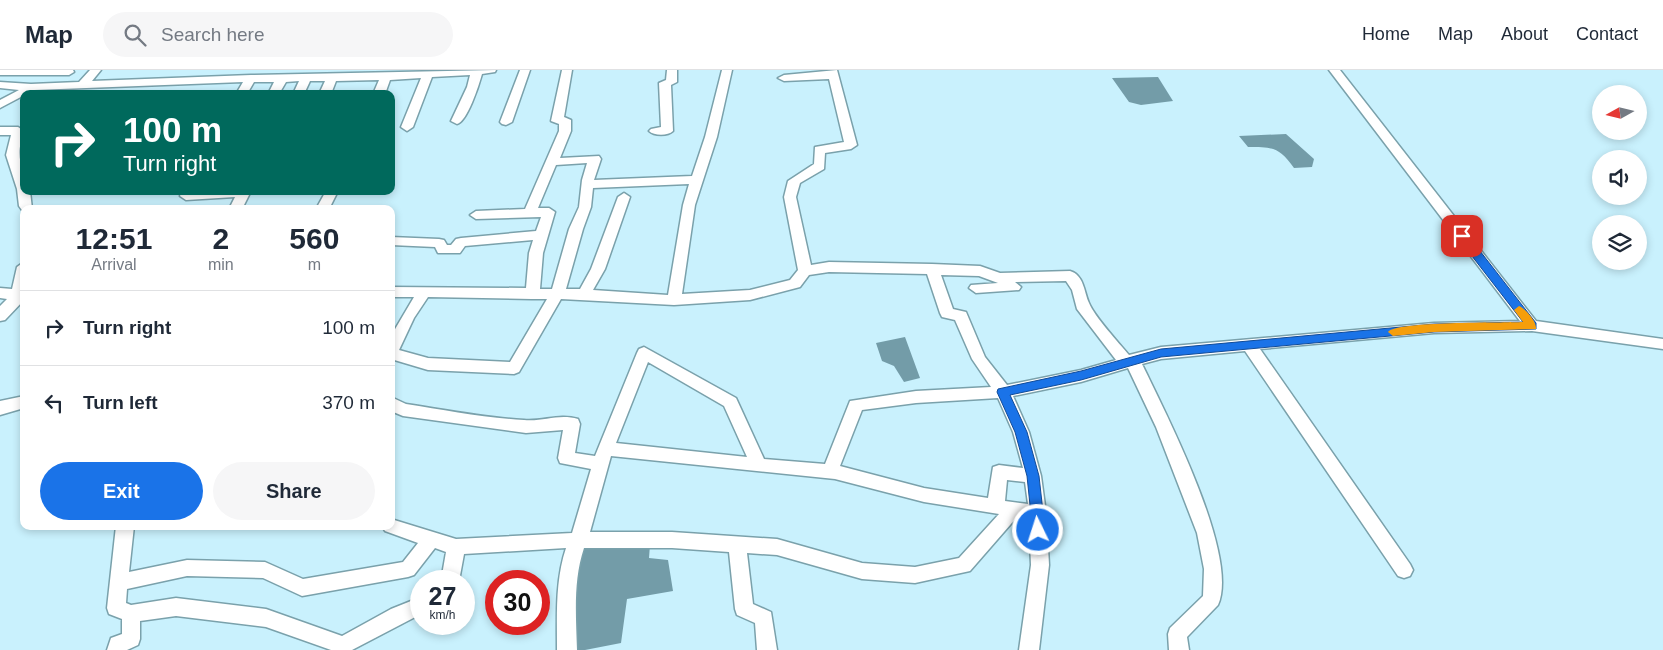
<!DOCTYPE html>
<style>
:root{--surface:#fff;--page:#f6f6f7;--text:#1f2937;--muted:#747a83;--line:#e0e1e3;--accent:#1a73e8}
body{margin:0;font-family:Helvetica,sans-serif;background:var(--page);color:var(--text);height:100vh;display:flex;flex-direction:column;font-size:19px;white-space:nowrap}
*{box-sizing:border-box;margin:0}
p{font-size:16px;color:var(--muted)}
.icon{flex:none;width:28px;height:28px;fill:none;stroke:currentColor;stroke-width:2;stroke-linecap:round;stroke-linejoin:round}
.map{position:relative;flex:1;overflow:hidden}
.drawer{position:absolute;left:20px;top:135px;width:375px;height:325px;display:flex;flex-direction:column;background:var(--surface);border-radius:10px;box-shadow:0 2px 8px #0003}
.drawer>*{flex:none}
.guide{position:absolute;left:20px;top:20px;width:375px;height:105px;border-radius:10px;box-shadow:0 2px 8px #0003;background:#00695c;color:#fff;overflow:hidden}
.needle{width:32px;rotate:262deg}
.tools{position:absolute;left:1592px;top:15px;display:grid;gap:10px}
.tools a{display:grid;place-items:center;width:55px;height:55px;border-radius:50%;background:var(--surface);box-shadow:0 2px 8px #0003;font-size:25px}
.speed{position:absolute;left:410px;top:500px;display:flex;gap:10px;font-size:25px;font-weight:700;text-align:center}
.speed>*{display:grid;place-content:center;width:65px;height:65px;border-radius:50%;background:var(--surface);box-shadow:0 2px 8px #0003;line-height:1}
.speed small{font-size:12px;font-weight:400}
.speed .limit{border:8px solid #d22;background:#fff;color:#111}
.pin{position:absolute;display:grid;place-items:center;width:42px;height:42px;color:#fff;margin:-21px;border-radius:10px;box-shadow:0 2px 8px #0006}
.me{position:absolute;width:55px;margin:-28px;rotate:356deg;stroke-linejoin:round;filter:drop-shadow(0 0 4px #0008)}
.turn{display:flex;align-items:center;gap:18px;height:105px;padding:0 20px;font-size:22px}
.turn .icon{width:65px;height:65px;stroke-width:2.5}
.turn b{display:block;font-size:35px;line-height:42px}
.eta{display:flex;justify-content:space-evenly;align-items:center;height:85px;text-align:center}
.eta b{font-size:30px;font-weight:600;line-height:35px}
.primary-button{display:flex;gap:10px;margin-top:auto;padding:10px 20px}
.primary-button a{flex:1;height:58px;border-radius:30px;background:var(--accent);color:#fff;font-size:20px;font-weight:600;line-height:58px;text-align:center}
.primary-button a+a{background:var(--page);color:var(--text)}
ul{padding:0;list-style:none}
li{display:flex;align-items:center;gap:15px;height:75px;padding:0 20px;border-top:1px solid var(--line)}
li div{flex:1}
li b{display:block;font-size:19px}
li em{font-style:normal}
header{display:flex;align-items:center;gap:30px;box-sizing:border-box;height:70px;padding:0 25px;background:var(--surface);border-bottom:1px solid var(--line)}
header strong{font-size:24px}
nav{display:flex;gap:28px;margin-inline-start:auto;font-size:18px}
.search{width:350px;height:45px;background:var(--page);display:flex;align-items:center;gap:12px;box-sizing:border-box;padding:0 18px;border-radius:28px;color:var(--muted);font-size:19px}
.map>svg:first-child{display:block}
</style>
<header>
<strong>Map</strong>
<div class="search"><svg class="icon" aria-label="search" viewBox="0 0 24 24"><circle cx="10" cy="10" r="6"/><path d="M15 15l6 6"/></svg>Search here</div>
<nav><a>Home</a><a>Map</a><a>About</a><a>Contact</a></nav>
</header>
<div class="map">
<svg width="1663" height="580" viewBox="0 0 1663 580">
<rect width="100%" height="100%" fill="#c9f1fd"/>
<path fill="#739ca8" d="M1158 7 1173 31 1141 35 1129 32 1112 8Z
M1286 64 1314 89 1312 97 1294 98C1279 77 1273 77 1248 77L1239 66Z
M905 267 920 308 904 312 894 296 882 291 876 273Z
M586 461H651L649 488 668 490 673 521 627 529 621 573 585 580H571L573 495Z"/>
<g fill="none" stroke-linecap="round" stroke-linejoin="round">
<g stroke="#7aa1ab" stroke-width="3">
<path id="minor" d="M0 0H73L74 2 69 5H0Z
M90 0H101L92 11 251 5 496 0 495 2 482 4C479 15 467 52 457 54L451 51 467 17 470 5 432 7 413 57 407 61 401 57 421 8 390 10 385 24H373L379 10 336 11 331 24H319L325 11H310L304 24H293L299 11 286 12 279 24H268L274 12H254L247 24H236L243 12 34 20 0 38V30L19 20 0 18V12L31 14 79 12Z
M520 0H530L512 52 506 55 502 54 500 52Z
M562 0H572L564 47 571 50V61L560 88 599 86 601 89 594 110 692 106 705 67 722 0H732L717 67 695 135 682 224 750 220 790 210 798 200 784 127 788 111 814 94 815 77 844 72 829 9 784 11 778 8 784 5 837 0 857 75 851 79 825 83 824 99 800 113 796 127 811 195 829 192 932 194 980 196 1000 203 1070 201C1084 205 1084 222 1089 233 1094 246 1119 273 1129 285L1161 277 1434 253 1520 251 1329 0H1340L1536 251 1663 269V279L1532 261 1434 263 1260 279 1410 494 1413 500 1410 506 1404 508 1398 506 1245 281 1161 289 1142 294C1165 342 1240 486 1218 535L1187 567 1189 580H1169L1168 564 1170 558 1203 526 1204 499 1197 463 1156 357 1128 298 1081 312 1013 326 1029 362 1041 406 1046 443 1049 495 1039 580H1019L1031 495 1029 449 1017 447 970 501 915 513 862 509 777 485 747 483 753 534 771 542 777 580H757L755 553 737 545 735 539 729 482 672 478H584C573 511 576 545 577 580H557C557 546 555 511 566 478L464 484 459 511H441L446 482 435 478 414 505 408 507 302 526 263 508 187 506 127 519 126 533 131 535 176 528 266 539 342 566 391 539 421 527V544L352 580H331L266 557 176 546 140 551V569L138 575 127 580H107L111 568 122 564V549L109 544 107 538 116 456H134L129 502 187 490 265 492 303 509 403 492 418 473 385 461 382 456H391V449L456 469 572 463 591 399 560 393 558 388 563 360 526 363 403 346 391 341V327L406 334C445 340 485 348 524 350 543 352 559 343 578 349L580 354 575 383 595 386 637 283 639 279 644 277 736 328 764 389 825 394 850 331 916 321 991 317 972 289 955 250 942 247 940 243 927 204 829 202 809 205 800 217 750 230 674 235 561 229 519 302 514 304 428 300 391 289V266L414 227H391V217L526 218 529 183 533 170 465 176 460 183H438L435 177 391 175V167L439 169 444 170 447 175H451L456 169 461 168 536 161 541 147 476 149 470 145 476 141 525 139 559 61V54L551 51ZM587 93 582 110 579 137 569 159 552 219H540L543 183 555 142 549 138H538L556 95ZM689 114 683 135 668 225 593 220 605 199 630 127 624 123 618 127 591 199 580 219H566L583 159 591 137 593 118ZM941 205 979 206 998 213 971 215 969 218 976 223 1019 220 1021 217 1015 212 1066 211 1072 220 1077 239 1116 290 1081 300 1007 315 985 287 966 242 953 239ZM428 227 532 229H547L510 292 428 288 399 280 414 248ZM648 292 724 336 747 387 616 373ZM998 328 1013 362 1023 398 999 395 993 397 988 428 924 418 840 396 862 340 916 333ZM611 386 835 409 924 432 999 444 959 488 915 497 862 493 777 469 672 462H590ZM1007 410 1025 412 1028 434 1005 431Z
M667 0H677V12L671 15 673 61C668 66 654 66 649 61L651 59 661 57 659 13 666 10Z
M0 57H18L24 61C14 89 24 94 24 121H30L32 139H24V143L19 136 17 119 6 85 11 65H0Z
M182 121H249L250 123 242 139H229L235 127 186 130 180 126Z
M326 121H338L329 139H316Z
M24 192V230L5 250 0 251V236L7 229 0 228V218L12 219 17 197Z
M24 326V338L0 345V331Z"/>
</g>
<use href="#minor" fill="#fff" fill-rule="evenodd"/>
</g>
<path fill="#1a73e8" stroke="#114b97" d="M1462 162 1466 163 1536 253V259L1434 262 1161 287 1081 310 1010 325 1027 362 1039 406 1045 460 1043 464H1033L1027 406 1015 362 997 322 998 319 1081 301 1161 279 1434 254 1523 252 1458 168V163Z"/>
<path fill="#f59e0b" d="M1519 236C1526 239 1537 252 1536 259L1434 262 1393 266 1388 262C1395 251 1504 253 1523 252L1514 240Z"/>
</svg>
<div class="tools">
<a><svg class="needle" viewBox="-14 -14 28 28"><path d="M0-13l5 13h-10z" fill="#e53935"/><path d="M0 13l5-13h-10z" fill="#747a83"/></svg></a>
<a><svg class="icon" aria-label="sound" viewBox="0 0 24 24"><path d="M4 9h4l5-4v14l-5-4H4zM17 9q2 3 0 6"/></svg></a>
<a><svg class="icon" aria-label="layers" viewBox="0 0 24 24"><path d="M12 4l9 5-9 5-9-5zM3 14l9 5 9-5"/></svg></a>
</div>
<div class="speed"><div>27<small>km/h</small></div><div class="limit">30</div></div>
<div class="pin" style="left:1462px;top:166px;background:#d93025"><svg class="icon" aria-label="arrive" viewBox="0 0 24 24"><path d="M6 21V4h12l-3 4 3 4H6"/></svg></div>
<svg class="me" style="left:1038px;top:460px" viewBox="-20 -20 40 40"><circle r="17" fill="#1a73e8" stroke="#fff" stroke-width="3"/><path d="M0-11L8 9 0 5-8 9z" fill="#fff"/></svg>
<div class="guide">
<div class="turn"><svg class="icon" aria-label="right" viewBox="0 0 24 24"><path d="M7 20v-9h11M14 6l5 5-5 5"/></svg><div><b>100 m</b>Turn right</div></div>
</div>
<section class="drawer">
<div class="eta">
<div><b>12:51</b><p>Arrival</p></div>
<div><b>2</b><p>min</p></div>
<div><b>560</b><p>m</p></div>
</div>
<ul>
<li><svg class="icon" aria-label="right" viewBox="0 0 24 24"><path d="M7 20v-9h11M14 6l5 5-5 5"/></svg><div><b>Turn right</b></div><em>100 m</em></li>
<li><svg class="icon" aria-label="left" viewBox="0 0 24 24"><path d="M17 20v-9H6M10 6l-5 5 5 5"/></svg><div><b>Turn left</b></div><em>370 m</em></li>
</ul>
<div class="primary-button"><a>Exit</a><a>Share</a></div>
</section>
</div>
